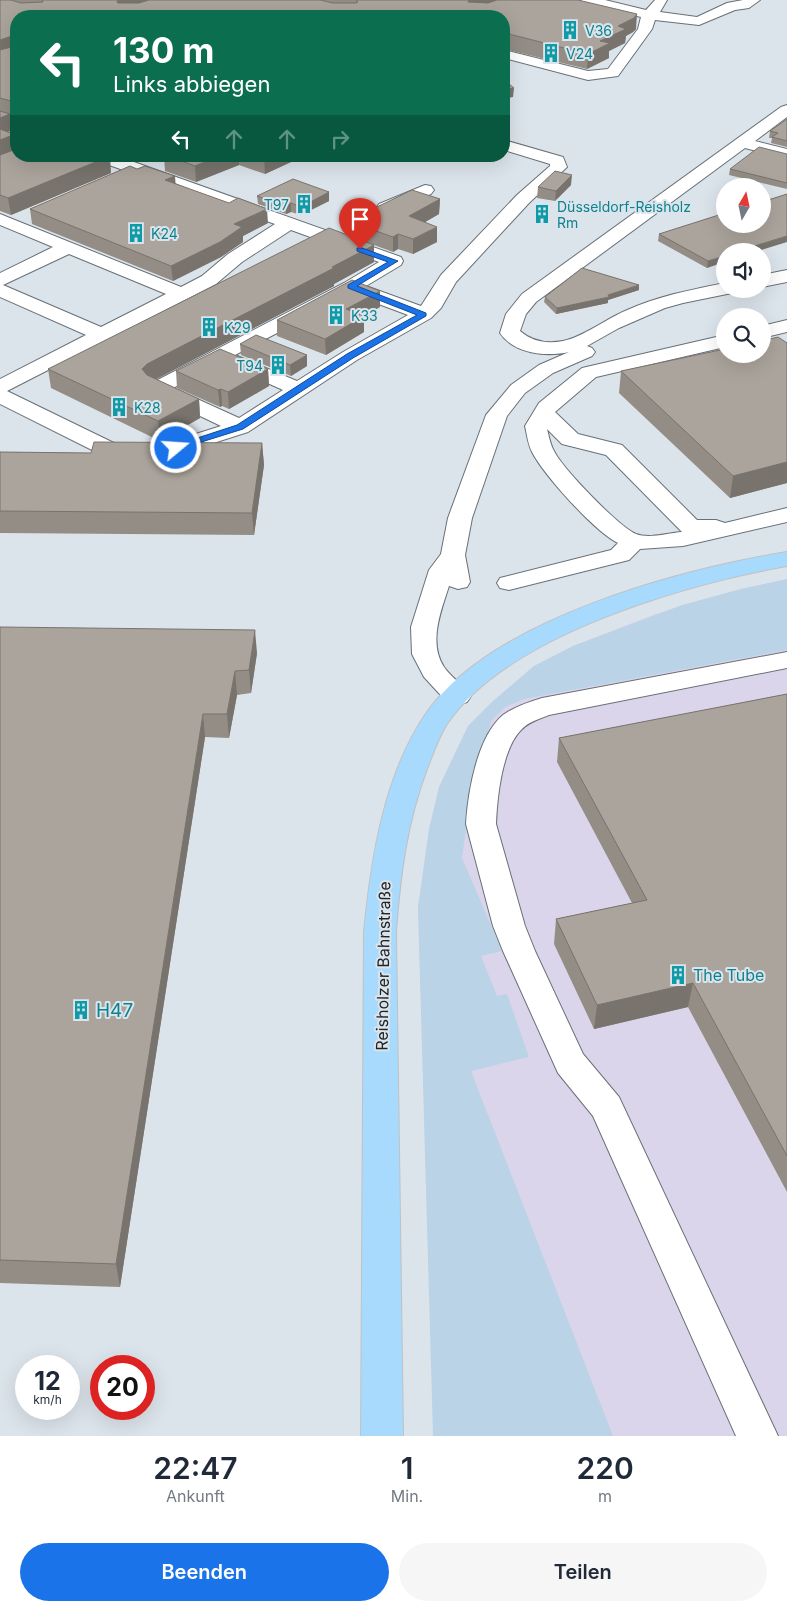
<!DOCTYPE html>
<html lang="de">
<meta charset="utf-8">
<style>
:root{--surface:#fff;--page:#f6f6f7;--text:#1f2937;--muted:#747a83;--accent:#1a73e8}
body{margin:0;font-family:Inter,sans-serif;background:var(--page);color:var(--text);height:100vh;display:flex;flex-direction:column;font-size:19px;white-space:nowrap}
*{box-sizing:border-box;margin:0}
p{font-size:16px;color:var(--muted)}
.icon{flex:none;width:28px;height:28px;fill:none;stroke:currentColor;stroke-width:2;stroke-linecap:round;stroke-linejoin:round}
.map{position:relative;height:1436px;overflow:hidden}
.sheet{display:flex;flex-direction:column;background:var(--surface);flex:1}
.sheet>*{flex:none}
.hud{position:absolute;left:10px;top:10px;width:500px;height:152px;border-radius:20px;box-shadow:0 5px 20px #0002;background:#0b6e4f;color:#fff;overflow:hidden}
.needle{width:32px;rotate:9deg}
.buttons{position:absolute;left:716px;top:178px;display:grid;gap:10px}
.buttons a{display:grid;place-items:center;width:55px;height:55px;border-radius:50%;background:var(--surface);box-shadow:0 5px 20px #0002;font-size:25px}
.speed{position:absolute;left:15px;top:1355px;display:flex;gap:10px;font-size:25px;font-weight:700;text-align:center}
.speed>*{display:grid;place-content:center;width:65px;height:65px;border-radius:50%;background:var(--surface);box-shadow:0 5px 20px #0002;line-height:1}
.speed small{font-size:12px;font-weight:400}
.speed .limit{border:8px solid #d22;background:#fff;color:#111}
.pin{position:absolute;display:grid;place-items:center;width:42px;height:42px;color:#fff;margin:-51px -21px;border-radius:50% 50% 50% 0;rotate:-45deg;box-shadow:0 0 5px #0007}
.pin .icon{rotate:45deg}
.me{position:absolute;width:55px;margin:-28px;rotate:72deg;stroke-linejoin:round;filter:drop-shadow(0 0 4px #0008)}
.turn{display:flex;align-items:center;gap:18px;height:105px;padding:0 20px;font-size:22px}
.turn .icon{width:65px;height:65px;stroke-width:2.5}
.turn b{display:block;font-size:35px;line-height:42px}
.lanes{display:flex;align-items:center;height:48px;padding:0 20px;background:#0003;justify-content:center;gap:25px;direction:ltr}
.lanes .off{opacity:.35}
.eta{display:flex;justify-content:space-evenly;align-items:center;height:85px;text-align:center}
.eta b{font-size:30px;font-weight:600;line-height:35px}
.action{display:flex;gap:10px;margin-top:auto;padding:10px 20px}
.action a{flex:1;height:58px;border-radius:30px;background:var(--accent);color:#fff;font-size:20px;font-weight:600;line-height:58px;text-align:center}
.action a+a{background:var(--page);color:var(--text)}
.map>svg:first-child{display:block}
</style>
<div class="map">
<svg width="787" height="1436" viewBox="0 0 787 1436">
<rect width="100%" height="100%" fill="#dce4eb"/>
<path fill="#dbd5eb" d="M787 579V1436H434L418 908 429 829 439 787 468 726 493 701 534 666 573 646 655 614 741 589Z"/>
<path fill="#bbd3e6" d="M787 579V650L524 699 505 707 491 721 470 801 462 858 502 951 481 956 497 996 507 994 529 1057 471 1071 613 1436H433L418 908 429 829 439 787 468 726 493 701 534 666 573 646 682 605 741 589Z"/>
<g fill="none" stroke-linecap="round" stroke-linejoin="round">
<g stroke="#687076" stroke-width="2">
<path id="minor" d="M581 0H605L646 10 655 0H667L660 12 697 17 727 3 743 0H760L749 8 735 10 699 25 655 20 652 29 618 76 588 80 504 58V50L588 71 608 69 638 29 641 17 583 3Z
M787 105V117L755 141 787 149V159L745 148 536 302 526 314 520 331C533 342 547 344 563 341 583 337 606 319 625 311 658 296 690 290 725 283V289H735L732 293 683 303 665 308 619 328 587 346 592 348 595 352 592 356 553 373 525 393 507 416 472 518 465 555 470 582 467 587 458 589 449 586C441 611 428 642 444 667 451 677 463 685 471 696L467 702 457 705 447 702 424 677 412 654 411 627 429 570 441 554 448 518 486 415 511 385 539 365 569 352C546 357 514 354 500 333L506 314 522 294 781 107Z
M0 114 16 119V129L0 124Z
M504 140 563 157 567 167 529 203 456 282 441 308 431 318 357 360 248 432 160 460H116L108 458 0 404V379L86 335 0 297V273L53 247 0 225V214L181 287 202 276 228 254 275 224 95 160 93 156H117L401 257 403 261 401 265 366 286 421 306 441 275 517 195 550 166V164L504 150ZM291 230 379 262 344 283 150 384 146 388 150 392 221 426 158 446H120L7 391 216 284 242 262ZM69 254 166 294 101 327 3 285ZM352 294 408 315 343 352 297 381 235 355ZM224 361 227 365 283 390 239 418 173 388Z
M425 185 431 186 434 190 431 194 391 212 385 213 379 212 376 208 379 204Z
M787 270V282L762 287V275Z
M787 320V332L762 338V326Z
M725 335V347L596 377 555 412 578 434 622 445 697 520H716L725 523 787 508V522L683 546 640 549 629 560 509 590 500 588 497 583 500 578 611 550 618 543C595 532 544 475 532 452 528 444 527 435 525 426L539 403 582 368ZM547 429 562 444 606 455 682 532C668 533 649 539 636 534 619 527 562 468 554 451 550 444 549 436 547 429Z
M787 652V668L549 715C539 719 528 722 521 730 502 749 497 798 496 824L525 926 535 951 583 1054 619 1097 778 1436H736L593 1116 558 1073 503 951 493 926 466 824C468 792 477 737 503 715 514 707 529 702 542 698Z"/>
</g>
<g stroke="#c1c1c2" stroke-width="2">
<path id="major" d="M787 552V566C686 584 507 635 447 724 438 738 433 754 427 769 407 822 400 876 396 932L403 1436H361L364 932C371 859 384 774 427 712 493 619 679 570 787 552Z"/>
</g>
<use href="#minor" fill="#fff" fill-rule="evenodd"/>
<use href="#major" fill="#a7dafd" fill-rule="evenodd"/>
</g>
<path fill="#938d86" d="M0 0H578L636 29 633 32 626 36 625 43 609 51V58L587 69 504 49V16H16V118L11 116 13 130 7 132 16 135V156L111 173 11 215 0 211Z
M787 119V147L771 143 772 138H769L770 131Z
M787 154V189L729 175 730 169Z
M164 156H304L265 174 239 165 196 182 165 171Z
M137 169 175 176V183L268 223 243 236V242L221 257 173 281 32 224 30 209Z
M571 185 555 201 537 198 538 187Z
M329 192V201L301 215 291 212 286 214 258 204 257 196Z
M787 194 707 268 658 241 659 234Z
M440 199 439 214 425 222 437 242 413 254 398 249 393 252 374 245V262L334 284V286L156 379 199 399 200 418 160 441 51 388 48 369 348 235V221Z
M639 290 608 300V303L556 314 544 302 545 297Z
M380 307 364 316V332L326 355 277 336V320Z
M787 343V483L730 498 619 393 621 371Z
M240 344 307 355V366L291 376 241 355Z
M268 369 269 386 229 409 222 406 220 407 177 388 176 371Z
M262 443 264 465 254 535 0 533V452L91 453Z
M0 627 257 653 251 693 237 695 229 738 205 737 120 1287 0 1283Z
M787 694V1192L688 1007 594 1029 554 944 556 919 632 903 557 762 559 738Z"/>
<path fill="#78736d" d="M118 0H155L118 16 117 2Z
M469 0H498L467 16 468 2Z
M637 14 636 29 633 32 626 36 625 43 609 51V58L587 69 588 54 600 41 618 26Z
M15 35 16 50 0 55V40Z
M514 88 513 97 504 99V90Z
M10 114 13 130 0 135V118Z
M13 135 15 151 0 158V140Z
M110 156 111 173 11 215 8 198Z
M219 156H239V165L196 182 195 166Z
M267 156H304L265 174 264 157Z
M572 175 571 185 555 201 556 191Z
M175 176 176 190 165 180Z
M329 192V201L301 215V207Z
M440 199 439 214 408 232 409 216Z
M291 203V212L286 214V206Z
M267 209 268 223 243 236V242L221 257 173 281 171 266 234 224Z
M437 227V242L413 254V239Z
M398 234V249L393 252V237Z
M787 236V242L758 251H738Z
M374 245V262L334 284V286L149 383 142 369 147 364Z
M725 256V262L707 268 708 261Z
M639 285V290L608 300V303L556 314 557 308 608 295Z
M380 291V307L347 325 346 309Z
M364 316V332L326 355 325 339Z
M307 355V366L291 376 290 365Z
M268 369 269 386 229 409 228 392Z
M221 389 222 406 220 407 218 390Z
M199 399 200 418 160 441 158 421Z
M262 443 264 465 254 535 252 513Z
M787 462V483L730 498 733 476Z
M255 630 257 653 251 693 249 670Z
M235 671 237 695 229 738 227 714Z
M203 714 205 737 120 1287 116 1264Z
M693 983 688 1007 594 1029 597 1005Z"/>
<path fill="#aba49c" stroke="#78736d" d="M0 0H11L21 3 43 2 42 0H118L117 2 118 3H139L149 0H320L333 3H356L358 2 356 0H469L468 2 488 3 497 0H578L637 14 634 18 618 26 626 29 600 41 610 43 588 54 505 33 504 34V16H433L420 13 424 16H16V112H15V102L0 98V50L15 46V35L0 40Z
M504 80 514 88 504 90Z
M0 111 10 114 0 118Z
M787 119V141L772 137 778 133 770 131Z
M0 129 16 135V138L13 135 0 140Z
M759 147 787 154V183L730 169Z
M16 149V156H110L8 198 0 195V155Z
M168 156H219L195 166Z
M130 166 137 169 145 166 175 176 165 180 229 203 238 198 267 209 234 224 242 227 220 242 171 266 30 209Z
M555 171 572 175 556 191 538 187Z
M293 179 329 192 301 207 291 203 286 206 257 196Z
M412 190 440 199 409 216 437 227 413 239 398 234 393 237 348 221Z
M787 194V236L738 251H725V256L708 261 659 234 725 213V224H762V202Z
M329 228 374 245 332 267 334 268 147 364 142 369 147 375 199 399 158 421 48 369Z
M582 268 639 285 608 295 609 297 557 308 545 297Z
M352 280 380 291 346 309 364 316 325 339 277 320Z
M256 335 307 355 290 365 240 344Z
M778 337 787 343V462L733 476 621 371 725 349V354H762V341Z
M220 349 268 369 228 392 221 389 218 390 176 371Z
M94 442 262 443 252 513 0 511V452L91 453Z
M0 627 255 630 249 670 235 671 227 714H203L116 1264 0 1260Z
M787 694V1156L693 983 597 1005 556 919 647 900 559 738Z"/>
<path fill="#1a73e8" stroke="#114b97" d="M357 248H362L398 261 357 286 426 313V316L353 358 243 429 179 449H173V446L237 425 347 354 417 315 348 288V285L388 262 357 251Z"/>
<defs>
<g id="building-bare" transform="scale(1.5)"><path d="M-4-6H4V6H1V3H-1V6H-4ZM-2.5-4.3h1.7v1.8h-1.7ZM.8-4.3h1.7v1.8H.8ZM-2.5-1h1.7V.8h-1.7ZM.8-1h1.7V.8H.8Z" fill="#0f9aa8" stroke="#dce4eb" stroke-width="2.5" paint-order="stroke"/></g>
</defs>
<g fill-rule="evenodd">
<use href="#building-bare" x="570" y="30"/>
<use href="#building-bare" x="551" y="53"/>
<use href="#building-bare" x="304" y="204"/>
<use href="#building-bare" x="542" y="214"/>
<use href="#building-bare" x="136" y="233"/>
<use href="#building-bare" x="336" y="315"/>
<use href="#building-bare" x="209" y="327"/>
<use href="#building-bare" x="278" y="365"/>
<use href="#building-bare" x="119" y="407"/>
<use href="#building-bare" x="678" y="975"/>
<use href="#building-bare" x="81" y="1010"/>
</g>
<g text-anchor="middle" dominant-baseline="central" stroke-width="4" stroke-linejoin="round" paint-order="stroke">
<g font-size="14" fill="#0d838f" stroke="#dce4eb" text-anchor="start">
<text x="585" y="30">V36</text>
<text x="566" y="53">V24</text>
<text x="289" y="204" text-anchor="end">T97</text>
<text x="557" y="206">Düsseldorf-Reisholz<tspan x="557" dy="16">Rm</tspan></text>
<text x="151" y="233">K24</text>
<text x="351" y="315">K33</text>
<text x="224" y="327">K29</text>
<text x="263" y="365" text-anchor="end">T94</text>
<text x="134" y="407">K28</text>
</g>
<g font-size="16" fill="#202326" stroke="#dce4eb">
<text transform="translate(383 966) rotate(-89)">Reisholzer Bahnstraße</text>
</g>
<g font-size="16" fill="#0d838f" stroke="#dce4eb" text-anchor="start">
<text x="693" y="975">The Tube</text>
</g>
<g font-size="19" fill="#0d838f" stroke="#dce4eb" text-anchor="start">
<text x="96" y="1010">H47</text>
</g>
</g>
</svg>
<div class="buttons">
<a><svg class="needle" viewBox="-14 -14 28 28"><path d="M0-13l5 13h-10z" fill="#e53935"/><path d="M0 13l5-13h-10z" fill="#747a83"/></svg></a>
<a><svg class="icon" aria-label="sound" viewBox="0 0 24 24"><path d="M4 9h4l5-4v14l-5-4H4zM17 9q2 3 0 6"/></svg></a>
<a><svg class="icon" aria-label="search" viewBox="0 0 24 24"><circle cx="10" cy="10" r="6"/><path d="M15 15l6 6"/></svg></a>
</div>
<div class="speed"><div>12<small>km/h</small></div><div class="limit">20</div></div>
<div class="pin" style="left:360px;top:249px;background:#d93025"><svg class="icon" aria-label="arrive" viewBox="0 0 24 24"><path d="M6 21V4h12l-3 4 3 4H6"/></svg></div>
<svg class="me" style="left:176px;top:448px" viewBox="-20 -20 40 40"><circle r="17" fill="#1a73e8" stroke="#fff" stroke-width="3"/><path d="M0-11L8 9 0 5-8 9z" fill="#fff"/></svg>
<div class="hud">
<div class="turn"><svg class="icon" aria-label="left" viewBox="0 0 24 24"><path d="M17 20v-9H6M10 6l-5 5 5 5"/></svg><div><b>130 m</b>Links abbiegen</div></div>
<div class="lanes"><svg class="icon" aria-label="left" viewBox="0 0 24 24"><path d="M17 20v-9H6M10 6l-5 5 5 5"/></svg><svg class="icon off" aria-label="ahead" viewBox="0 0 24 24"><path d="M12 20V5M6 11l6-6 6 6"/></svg><svg class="icon off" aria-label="ahead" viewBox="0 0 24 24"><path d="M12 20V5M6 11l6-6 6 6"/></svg><svg class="icon off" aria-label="right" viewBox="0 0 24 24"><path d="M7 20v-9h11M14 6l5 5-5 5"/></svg></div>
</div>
</div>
<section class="sheet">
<div class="eta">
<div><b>22:47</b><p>Ankunft</p></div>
<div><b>1</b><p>Min.</p></div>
<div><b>220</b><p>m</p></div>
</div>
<div class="action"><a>Beenden</a><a>Teilen</a></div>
</section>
